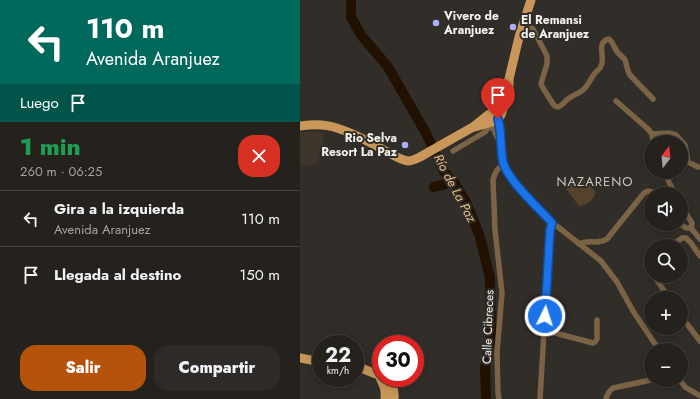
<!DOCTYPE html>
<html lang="es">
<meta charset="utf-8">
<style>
:root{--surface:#25221e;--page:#2d2a27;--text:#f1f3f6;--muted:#a3a4a4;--line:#423f3c;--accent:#b45309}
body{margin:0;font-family:Jost,sans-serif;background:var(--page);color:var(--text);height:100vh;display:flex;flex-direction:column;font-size:15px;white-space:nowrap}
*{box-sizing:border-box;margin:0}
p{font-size:13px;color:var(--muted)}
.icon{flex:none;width:22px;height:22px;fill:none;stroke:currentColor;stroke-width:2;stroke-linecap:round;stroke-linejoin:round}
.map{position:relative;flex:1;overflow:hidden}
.details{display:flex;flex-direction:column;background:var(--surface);width:300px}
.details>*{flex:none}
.hud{background:#00695c;color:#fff;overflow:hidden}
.needle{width:26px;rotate:16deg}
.controls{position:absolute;left:344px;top:135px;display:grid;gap:8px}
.controls a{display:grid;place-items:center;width:44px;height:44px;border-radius:50%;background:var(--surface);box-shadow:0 2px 10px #0003,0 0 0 1px var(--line);font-size:20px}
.speed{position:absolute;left:12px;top:335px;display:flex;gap:8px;font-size:20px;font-weight:700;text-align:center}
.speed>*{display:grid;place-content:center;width:52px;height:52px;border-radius:50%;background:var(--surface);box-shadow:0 2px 10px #0003,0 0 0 1px var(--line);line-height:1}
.speed small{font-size:10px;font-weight:400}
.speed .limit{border:6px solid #d22;background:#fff;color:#111}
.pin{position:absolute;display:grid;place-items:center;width:34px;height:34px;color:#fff;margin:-41px -17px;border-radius:50% 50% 50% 0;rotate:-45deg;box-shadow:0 0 4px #0007}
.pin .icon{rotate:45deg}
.me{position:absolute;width:44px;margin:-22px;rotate:4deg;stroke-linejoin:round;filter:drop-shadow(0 0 3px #0008)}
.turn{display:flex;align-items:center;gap:14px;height:84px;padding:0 20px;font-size:18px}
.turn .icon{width:52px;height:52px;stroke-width:2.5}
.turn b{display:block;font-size:28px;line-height:34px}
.then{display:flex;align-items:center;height:38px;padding:0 20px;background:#0003;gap:8px;font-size:15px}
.round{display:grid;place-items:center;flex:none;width:42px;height:42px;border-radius:16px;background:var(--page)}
.head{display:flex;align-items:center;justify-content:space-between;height:68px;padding:0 20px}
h1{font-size:24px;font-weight:800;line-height:30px;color:#1e9e55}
.action{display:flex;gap:8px;margin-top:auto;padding:8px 20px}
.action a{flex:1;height:46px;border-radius:16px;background:var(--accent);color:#fff;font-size:16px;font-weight:800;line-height:46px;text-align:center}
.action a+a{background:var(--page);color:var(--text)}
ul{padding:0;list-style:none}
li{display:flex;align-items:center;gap:12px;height:56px;padding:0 20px;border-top:1px solid var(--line)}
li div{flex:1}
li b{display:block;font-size:15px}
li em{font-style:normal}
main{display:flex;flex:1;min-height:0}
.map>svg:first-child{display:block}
</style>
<main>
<section class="details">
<div class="hud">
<div class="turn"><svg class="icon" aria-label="left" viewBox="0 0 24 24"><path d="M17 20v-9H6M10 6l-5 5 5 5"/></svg><div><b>110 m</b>Avenida Aranjuez</div></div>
<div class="then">Luego<svg class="icon" aria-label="arrive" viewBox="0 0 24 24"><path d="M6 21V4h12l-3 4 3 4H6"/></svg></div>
</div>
<div class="head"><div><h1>1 min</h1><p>260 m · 06:25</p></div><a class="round" style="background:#d93025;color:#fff"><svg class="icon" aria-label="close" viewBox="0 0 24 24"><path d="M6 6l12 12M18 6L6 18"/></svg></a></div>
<ul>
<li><svg class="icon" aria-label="left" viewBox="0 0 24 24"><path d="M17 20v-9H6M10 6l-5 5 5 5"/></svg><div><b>Gira a la izquierda</b><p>Avenida Aranjuez</p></div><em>110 m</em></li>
<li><svg class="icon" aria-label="arrive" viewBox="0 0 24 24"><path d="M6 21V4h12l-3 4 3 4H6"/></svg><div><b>Llegada al destino</b></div><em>150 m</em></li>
</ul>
<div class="action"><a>Salir</a><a>Compartir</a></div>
</section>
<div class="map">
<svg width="400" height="399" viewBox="0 0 400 399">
<rect width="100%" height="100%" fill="#312d28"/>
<path fill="#3e362c" d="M4 132H15L25 134 18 162 9 166 0 167V133Z"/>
<path fill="#54422c" d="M281 177 295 191C296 198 287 206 279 206L266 189Z"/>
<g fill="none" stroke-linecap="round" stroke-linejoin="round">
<path stroke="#210" stroke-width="10" d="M51 0V17L61 35 88 67 127 135 144 172 154 182 166 202 180 237 190 278 191 336 185 368 186 399
M134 187 154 182"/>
<path stroke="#7b6346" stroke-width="5.5" d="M223 24 233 29 247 56V64L243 77 241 84 243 88 253 104C255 106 255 107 258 107 262 106 265 101 268 99 273 95 280 93 284 89 289 84 291 78 295 73 297 71 300 69 301 66 306 58 295 42 309 39 314 43 314 48 318 53 320 55 323 57 325 60 327 65 327 71 330 75L353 99
M316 101 348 129 352 134 353 142
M198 119 199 123 201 145 204 164 209 175 218 187 253 223 301 261 317 282 333 311 359 350
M352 134 369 133 376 135 385 145 388 162 398 167
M153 151 185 132 188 128V124L194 130 199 141
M365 172 367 178 375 194
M380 224 386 228H391L392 223 381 205
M391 228 400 239
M279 244C288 239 298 245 307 239L344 193 348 191 352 192 354 194
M371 246 382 238H386L391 243 400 256
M351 259 346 263 351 271
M354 276 369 298
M381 316 400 341
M244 330 293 343 295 342 297 339V320
M380 380 385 387 400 396
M199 399 198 393 197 352 202 293 195 230 193 180C195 172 197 169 204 164
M240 399 250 230 253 223
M306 399C307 394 309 391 313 388L351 380"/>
<path stroke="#c99759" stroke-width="9" d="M0 126C7 125 14 124 22 125 40 126 66 140 82 149 90 153 99 160 108 161 112 161 116 159 120 157L173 127 188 115 191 113 200 98 209 79
M175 127 196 121 201 115 209 92V79L219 37 231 0
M0 358 21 362
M55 367 61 368 81 376
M79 375C83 386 86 386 85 399
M86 378C93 384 95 390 94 399"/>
</g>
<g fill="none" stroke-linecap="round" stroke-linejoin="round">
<g stroke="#114b97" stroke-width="10">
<path id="route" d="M198 119C202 132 200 148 203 162 208 181 239 208 252 223L250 230 245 316"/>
</g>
<use href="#route" stroke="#1a73e8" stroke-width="7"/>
</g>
<g fill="#acaffb" stroke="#312d28" stroke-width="1.5">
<circle cx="136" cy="23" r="4"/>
<circle cx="213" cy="27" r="4"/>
<circle cx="105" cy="145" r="4"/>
</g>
<g text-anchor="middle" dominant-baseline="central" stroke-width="4" stroke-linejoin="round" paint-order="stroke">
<g font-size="12" font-weight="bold" fill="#f4f2ee" stroke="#312d28" text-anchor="start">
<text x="144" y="16">Vivero de<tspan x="144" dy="14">Aranjuez</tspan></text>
<text x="221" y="20">El Remansi<tspan x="221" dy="14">de Aranjuez</tspan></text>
<text x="97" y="138" text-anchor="end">Rio Selva<tspan x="97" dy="14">Resort La Paz</tspan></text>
</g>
<g font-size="12" fill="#f4f2ee" stroke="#312d28">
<text transform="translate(188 327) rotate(-88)">Calle Cibreces</text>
</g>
<g font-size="13" letter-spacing="1" fill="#cac5be" stroke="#312d28">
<text x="295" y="181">NAZARENO</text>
</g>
<g font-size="13" font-style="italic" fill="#e8bb85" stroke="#312d28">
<text transform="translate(155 188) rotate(62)">Río de La Paz</text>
</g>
</g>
</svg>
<div class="controls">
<a><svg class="needle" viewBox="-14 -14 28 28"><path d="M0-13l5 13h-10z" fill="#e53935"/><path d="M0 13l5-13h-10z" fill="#a3a4a4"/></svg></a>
<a><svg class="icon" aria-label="sound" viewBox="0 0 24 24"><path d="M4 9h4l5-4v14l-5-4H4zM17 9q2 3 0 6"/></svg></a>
<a><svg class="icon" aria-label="search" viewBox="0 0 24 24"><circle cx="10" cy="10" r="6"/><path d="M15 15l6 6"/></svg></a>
<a>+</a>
<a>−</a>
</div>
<div class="speed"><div>22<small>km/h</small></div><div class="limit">30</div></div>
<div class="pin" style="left:198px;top:119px;background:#d93025"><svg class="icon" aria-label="arrive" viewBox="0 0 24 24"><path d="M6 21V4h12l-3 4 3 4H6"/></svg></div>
<svg class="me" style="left:245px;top:316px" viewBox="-20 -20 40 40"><circle r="17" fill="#1a73e8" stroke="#fff" stroke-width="3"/><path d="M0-11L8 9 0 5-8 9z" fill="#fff"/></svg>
</div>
</main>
